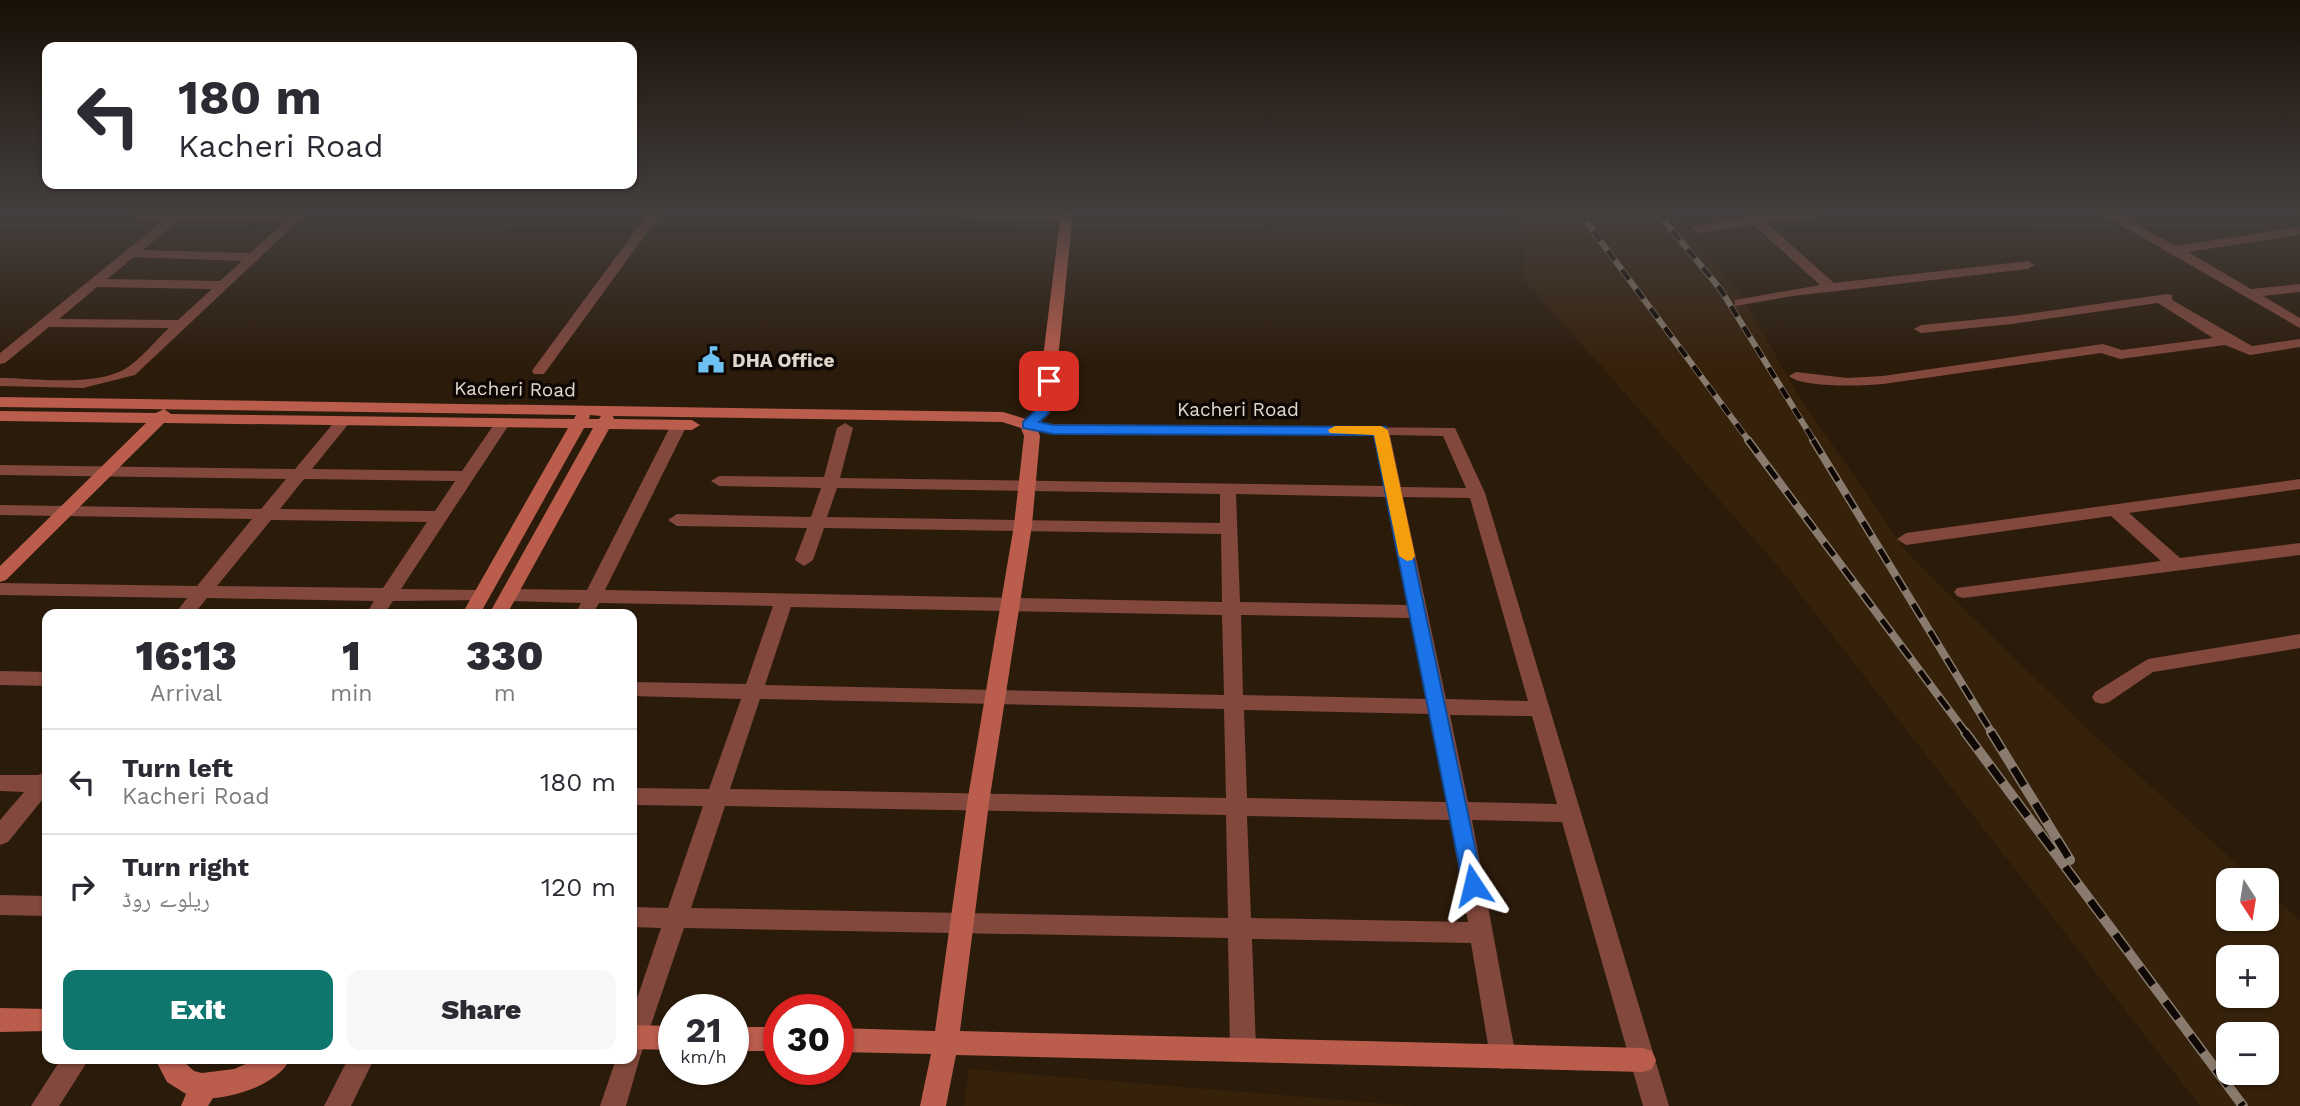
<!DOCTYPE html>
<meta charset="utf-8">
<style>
:root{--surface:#fff;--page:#f7f7f7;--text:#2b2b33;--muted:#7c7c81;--line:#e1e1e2;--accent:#0f766e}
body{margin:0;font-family:"Work Sans","Noto Naskh Arabic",sans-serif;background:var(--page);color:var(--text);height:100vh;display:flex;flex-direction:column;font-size:26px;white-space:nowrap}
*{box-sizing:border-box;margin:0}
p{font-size:23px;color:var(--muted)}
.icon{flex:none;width:38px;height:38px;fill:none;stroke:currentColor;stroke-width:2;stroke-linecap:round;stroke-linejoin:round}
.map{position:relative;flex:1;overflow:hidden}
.sheet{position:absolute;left:42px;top:609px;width:595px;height:455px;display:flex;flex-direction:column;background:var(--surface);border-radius:14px;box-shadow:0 2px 5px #0004}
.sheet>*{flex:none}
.hud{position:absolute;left:42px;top:42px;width:595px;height:147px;border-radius:14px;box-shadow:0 2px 5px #0004;background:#fff;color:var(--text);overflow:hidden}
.needle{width:46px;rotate:168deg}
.fabs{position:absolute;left:2216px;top:868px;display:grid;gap:14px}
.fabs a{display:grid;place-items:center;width:63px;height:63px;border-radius:14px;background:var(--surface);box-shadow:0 2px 5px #0004;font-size:35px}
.speed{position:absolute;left:658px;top:994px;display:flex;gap:14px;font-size:35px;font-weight:700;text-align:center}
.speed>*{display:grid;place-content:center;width:91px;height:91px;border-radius:50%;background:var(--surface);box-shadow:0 2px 5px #0004;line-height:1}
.speed small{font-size:18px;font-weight:400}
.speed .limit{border:10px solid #d22;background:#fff;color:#111}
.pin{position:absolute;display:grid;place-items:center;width:60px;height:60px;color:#fff;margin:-30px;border-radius:14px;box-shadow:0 4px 10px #0006}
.me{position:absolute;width:77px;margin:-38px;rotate:350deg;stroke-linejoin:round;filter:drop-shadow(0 0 5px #0008)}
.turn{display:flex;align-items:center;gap:24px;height:147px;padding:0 21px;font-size:32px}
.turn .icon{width:91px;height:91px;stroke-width:2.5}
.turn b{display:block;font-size:49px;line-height:60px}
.eta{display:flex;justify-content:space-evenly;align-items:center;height:119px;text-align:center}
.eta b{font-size:42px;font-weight:800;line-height:49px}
.button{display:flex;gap:14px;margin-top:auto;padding:14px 21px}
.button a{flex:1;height:80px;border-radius:14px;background:var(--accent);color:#fff;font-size:28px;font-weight:800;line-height:80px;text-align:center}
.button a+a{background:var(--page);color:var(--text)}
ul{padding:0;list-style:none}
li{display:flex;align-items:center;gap:21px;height:105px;padding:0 21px;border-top:2px solid var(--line)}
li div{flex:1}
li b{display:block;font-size:26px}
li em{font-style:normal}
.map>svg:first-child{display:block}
</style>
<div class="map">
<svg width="2300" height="1106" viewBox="0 0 2300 1106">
<rect width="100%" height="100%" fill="#2b1b0a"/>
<path fill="#36210b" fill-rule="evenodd" d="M1508 212H1668L1740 293 1799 396 1908 554 2085 727 2255 880H2228V919H2266V890L2300 920V1106H2200L1783 572 1524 279 1523 230ZM2228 957H2266V996H2228ZM2228 1034H2266V1073H2228Z
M969 1069 1414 1106H964Z"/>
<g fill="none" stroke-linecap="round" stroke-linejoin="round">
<path fill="#82483d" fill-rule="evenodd" d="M127 212H308L135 375 83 388 0 386V378C34 378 94 387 125 369 141 359 155 341 169 328L49 327 5 363 0 364V353L165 219H138ZM180 219 287 220 250 253 143 250ZM134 257 242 261 220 281 107 279ZM97 287 212 289 178 320 59 319Z
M649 212H662L544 374H534L532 371 534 368Z
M914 212H1071L1073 215 1067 219 920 216Z
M1793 212H1829L1823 216 1767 223 1834 283 2028 261 2035 265 2028 269 1793 296 1735 306V300L1820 285 1754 225 1698 233 1692 229 1698 225 1747 219 1748 214 1752 213 1759 217Z
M2098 212H2114L2176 246 2300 227V235L2188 252 2251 289 2300 284V292L2263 296 2300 318V328Z
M2167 294 2172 295V300L2252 346 2300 339V347L2250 355 2225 345 2120 359 2101 353 1883 384C1863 386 1802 388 1789 376L1796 372 1847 378 1883 376 2103 344 2122 350 2213 338 2158 303 2012 324 1921 333 1914 329 1921 325 2012 316Z
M342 417 350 422 312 469 462 471 497 420H507L510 423 401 589 481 590 487 592 490 596 487 600 393 601 384 614H366L374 601 207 598 194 614H175L187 598 0 595V583L197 586 252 519 0 515V505L261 509 286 479 0 475V465L295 469 337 419ZM304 479 455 481 435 511 280 509ZM271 520 427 522 383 588 217 586Z
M679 420 687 425 605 590 1222 602 1221 534 824 528 813 560 804 566 795 560 807 528 677 526 668 520 677 514 811 517 821 488 719 486 711 481 719 476 824 477 837 428 845 423 853 428 840 478 1384 486 1374 435 1053 434 1022 428 1020 425 1028 420 1053 424 1455 428 1485 493 1669 1106H1643L1562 822 1472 820 1516 1057 1512 1066 1503 1069 1494 1066 1490 1057 1471 943 1252 939 1256 1049 1252 1057 1243 1061 1234 1057 1230 1049 1228 938 684 928 640 1057 626 1106H600L616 1059H632V1013L661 928 632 927V907L668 908 703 806 632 805V788L709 789 741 699 632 696V682L746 684 773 606 599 603 593 614H575L581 603 509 601 503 599 500 595 503 591 509 589 587 590 671 425ZM1390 435 1443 436 1466 488 1401 487ZM837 488 1220 494V523L827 517ZM1236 494 1386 497 1408 605 1240 602ZM1403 497 1470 498 1528 701 1446 699ZM791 607 1222 615 1224 695 765 685ZM1241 615 1411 618 1427 699 1243 695ZM760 699 1224 709 1226 798 730 789ZM1244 710 1430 714 1447 802 1247 798ZM1450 715 1532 716 1557 804 1468 802ZM725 806 1226 815 1228 918 691 908ZM1247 816 1450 820 1468 922 1251 918Z
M2300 479V489L2129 513 2180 558 2300 543V555L1963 598 1957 596 1954 592 1957 588 2161 561 2111 516 1906 545 1897 539 1906 533Z
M2300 634V648L2153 672 2109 702 2102 704 2095 702 2092 697 2095 692 2148 659Z
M0 671 47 672V686L0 685Z
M47 771V794L8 842 0 845V820L24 792 0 791V775H38Z
M0 895 47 896V916L0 915Z
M61 1059H89L59 1106H31Z
M348 1059H374L351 1106H324Z"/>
<path fill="#ba5d4d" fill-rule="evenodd" d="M1061 212H1073L1054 398 1049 414 1036 426 1040 436 1032 525 989 803 960 1031 1643 1048 1652 1051 1656 1060 1652 1069 1643 1072 956 1055 946 1106H920L931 1054 838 1052V1028L935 1031 967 803 1014 525 1024 436 1021 428 1002 422 613 416 614 419 692 420 700 425 692 430 609 429 507 614H489L593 428H584L480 614H462L568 428 164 423 6 580 0 582V566L146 423 0 421V411L156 413 164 409 171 414 574 419 576 415 0 407V397L1003 412 1026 419 1034 412 1038 398ZM590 415 601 416 599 419H589Z
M0 1008 47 1009V1031L0 1032Z
M632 1025 674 1026V1050L632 1049Z
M733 1027H779V1051H733Z
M155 1059H181L194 1071 202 1073 234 1069 257 1059H290C279 1083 237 1097 213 1098L208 1106H181L186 1094 167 1082Z"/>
<g stroke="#897c6e" stroke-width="6">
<path id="rail-far2" d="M1579 212 1749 441
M1657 212 1721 290 1814 441"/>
</g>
<g stroke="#897c6e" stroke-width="8">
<path id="rail-far1" d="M1748 440 1966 733
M1813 440 1992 733"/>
</g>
<g stroke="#897c6e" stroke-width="10">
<path id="rail" d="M1965 732 2243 1106
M1991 732 2070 860"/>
</g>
<use href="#rail-far2" stroke="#0e0703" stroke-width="4.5" stroke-dasharray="12" stroke-linecap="butt"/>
<use href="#rail-far1" stroke="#0e0703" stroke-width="5" stroke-dasharray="16" stroke-linecap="butt"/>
<use href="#rail" stroke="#0e0703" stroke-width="7" stroke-dasharray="21" stroke-linecap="butt"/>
</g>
<linearGradient id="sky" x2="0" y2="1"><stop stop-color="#180f06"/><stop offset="0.58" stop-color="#443f3e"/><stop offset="1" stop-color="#443f3e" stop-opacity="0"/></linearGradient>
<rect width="2300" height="367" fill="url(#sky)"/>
<path fill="#1a73e8" stroke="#114b97" stroke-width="2" d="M1049 377 1055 381 1048 414 1039 422 1053 425 1386 427 1483 885 1480 891 1473 894 1466 891 1463 885 1374 435 1053 434 1023 428V422L1034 412 1042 381Z"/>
<path fill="#f59e0b" d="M1335 426H1381L1388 430 1415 556 1412 560 1407 561 1399 556 1374 435 1330 433 1328 430Z"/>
<defs>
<g id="civic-bare" transform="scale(2.1)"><path d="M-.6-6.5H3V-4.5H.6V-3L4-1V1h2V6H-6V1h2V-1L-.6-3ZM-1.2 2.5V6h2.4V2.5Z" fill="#6dc2f3" stroke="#0e0703" stroke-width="2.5" paint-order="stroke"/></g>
</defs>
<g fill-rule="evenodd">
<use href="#civic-bare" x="711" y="360"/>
</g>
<g text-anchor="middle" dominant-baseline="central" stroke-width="7" stroke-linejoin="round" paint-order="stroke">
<g font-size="19" font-weight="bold" fill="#e1d6cc" stroke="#0e0703" text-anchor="start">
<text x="732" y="360">DHA Office</text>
</g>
<g font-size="19" fill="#e1d6cc" stroke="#0e0703">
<text transform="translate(515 389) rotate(1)">Kacheri Road</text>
<text x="1238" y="409">Kacheri Road</text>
</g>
</g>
</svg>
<div class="fabs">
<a><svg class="needle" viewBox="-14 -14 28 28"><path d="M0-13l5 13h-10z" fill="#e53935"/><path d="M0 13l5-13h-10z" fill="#7c7c81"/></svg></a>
<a>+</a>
<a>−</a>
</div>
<div class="speed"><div>21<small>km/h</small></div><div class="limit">30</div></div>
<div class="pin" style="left:1049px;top:381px;background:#d93025"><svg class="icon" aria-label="arrive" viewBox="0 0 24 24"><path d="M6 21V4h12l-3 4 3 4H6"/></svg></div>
<svg class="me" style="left:1473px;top:885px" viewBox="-20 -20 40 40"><path d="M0-17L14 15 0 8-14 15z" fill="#1a73e8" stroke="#fff" stroke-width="4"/></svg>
<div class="hud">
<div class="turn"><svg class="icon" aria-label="left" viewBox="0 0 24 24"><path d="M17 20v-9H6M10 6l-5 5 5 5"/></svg><div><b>180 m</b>Kacheri Road</div></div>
</div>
<section class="sheet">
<div class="eta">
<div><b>16:13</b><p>Arrival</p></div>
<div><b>1</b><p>min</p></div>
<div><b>330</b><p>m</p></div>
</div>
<ul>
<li><svg class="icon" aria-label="left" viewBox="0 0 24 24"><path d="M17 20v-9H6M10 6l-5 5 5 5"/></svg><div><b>Turn left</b><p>Kacheri Road</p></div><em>180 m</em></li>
<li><svg class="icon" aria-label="right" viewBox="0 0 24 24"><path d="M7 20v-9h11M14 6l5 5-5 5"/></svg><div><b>Turn right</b><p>ریلوے روڈ</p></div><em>120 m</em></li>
</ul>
<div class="button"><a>Exit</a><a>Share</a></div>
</section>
</div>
